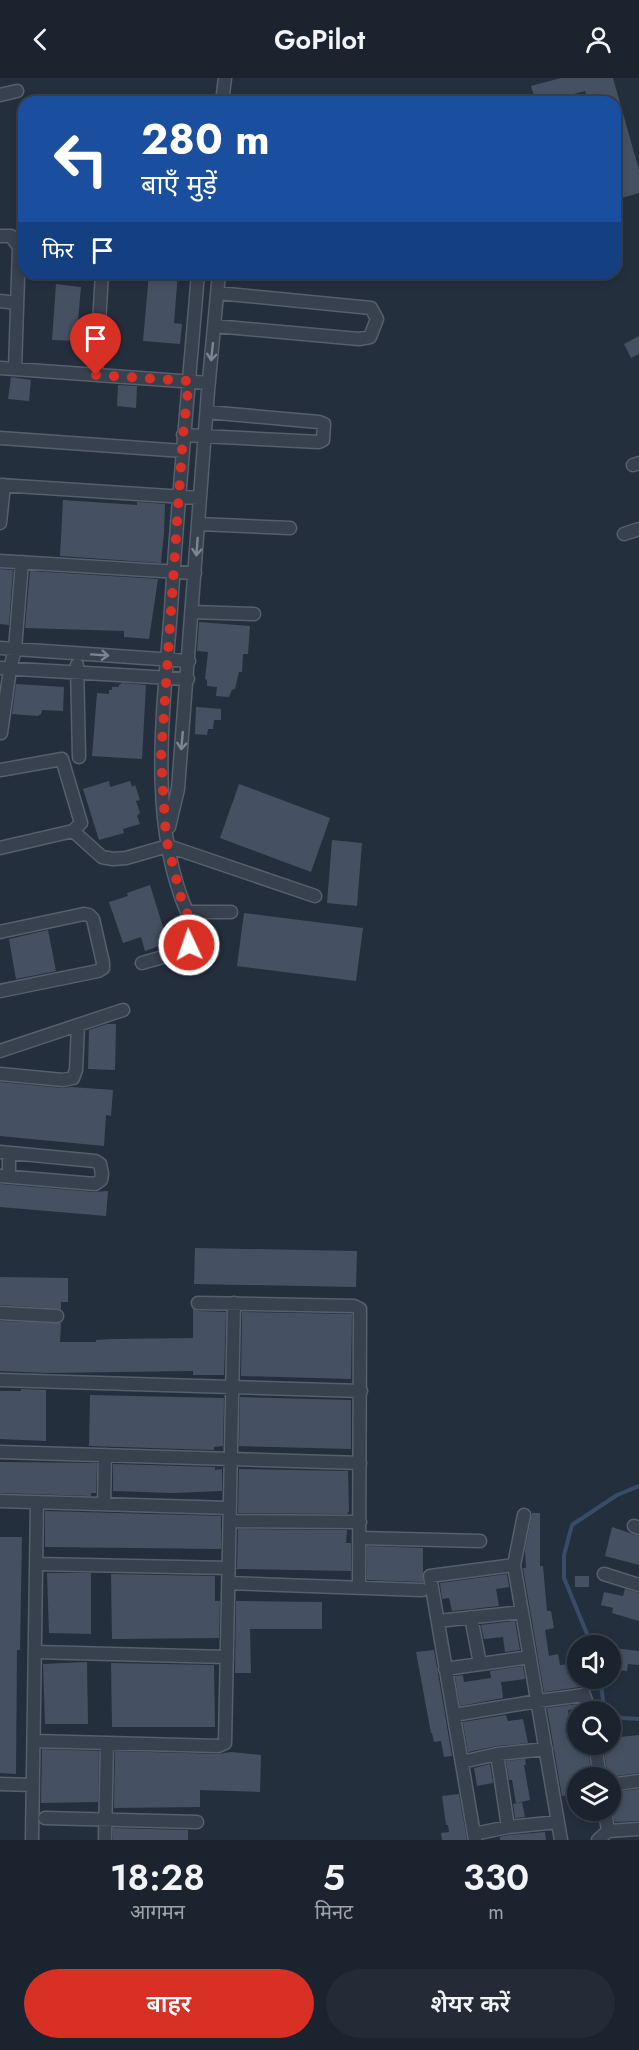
<!DOCTYPE html>
<html lang="hi">
<meta charset="utf-8">
<style>
:root{--surface:#1b232e;--page:#242b36;--text:#f1f3f6;--muted:#a0a4aa;--line:#39404a;--accent:#d93025}
body{margin:0;font-family:Jost,"Noto Sans Devanagari",sans-serif;background:var(--page);color:var(--text);height:100vh;display:flex;flex-direction:column;font-size:22px;white-space:nowrap}
*{box-sizing:border-box;margin:0}
p{font-size:20px;color:var(--muted)}
.icon{flex:none;width:33px;height:33px;fill:none;stroke:currentColor;stroke-width:2;stroke-linecap:round;stroke-linejoin:round}
.map{position:relative;height:1762px;overflow:hidden}
.drawer{display:flex;flex-direction:column;background:var(--surface);flex:1}
.drawer>*{flex:none}
.hud{position:absolute;left:18px;top:18px;width:603px;height:183px;border-radius:18px;box-shadow:0 3px 9px #0003,0 0 0 2px var(--line);background:#1a4fa0;color:#fff;overflow:hidden}
.buttons{position:absolute;left:567px;top:1557px;display:grid;gap:12px}
.buttons a{display:grid;place-items:center;width:54px;height:54px;border-radius:50%;background:var(--surface);box-shadow:0 3px 9px #0003,0 0 0 2px var(--line);font-size:30px}
.pin{position:absolute;display:grid;place-items:center;width:51px;height:51px;color:#fff;margin:-62px -26px;border-radius:50% 50% 50% 0;rotate:-45deg;box-shadow:0 0 6px #0007}
.pin .icon{rotate:45deg}
.me{position:absolute;width:66px;margin:-33px;rotate:357deg;stroke-linejoin:round;filter:drop-shadow(0 0 4px #0008)}
.turn{display:flex;align-items:center;gap:21px;height:126px;padding:0 24px;font-size:27px}
.turn .icon{width:78px;height:78px;stroke-width:2.5}
.turn b{display:block;font-size:42px;line-height:51px}
.then{display:flex;align-items:center;height:57px;padding:0 24px;background:#0003;gap:12px;font-size:22px}
.eta{display:flex;justify-content:space-evenly;align-items:center;height:102px;text-align:center}
.eta b{font-size:36px;font-weight:600;line-height:42px}
.primary-button{display:flex;gap:12px;margin-top:auto;padding:12px 24px}
.primary-button a{flex:1;height:69px;border-radius:36px;background:var(--accent);color:#fff;font-size:24px;font-weight:600;line-height:69px;text-align:center}
.primary-button a+a{background:var(--page);color:var(--text)}
header{display:flex;justify-content:space-between;align-items:center;height:78px;padding:0 24px;background:var(--surface);font-size:27px;font-weight:600}
.map>svg:first-child{display:block}
</style>
<header><svg class="icon" aria-label="back" viewBox="0 0 24 24"><path d="M15 5l-7 7 7 7"/></svg>GoPilot<svg class="icon" aria-label="person" viewBox="0 0 24 24"><circle cx="12" cy="8" r="4"/><path d="M4 21q1-7 8-7t8 7"/></svg></header>
<div class="map">
<svg width="639" height="1762" viewBox="0 0 639 1762">
<rect width="100%" height="100%" fill="#242f3e"/>
<g fill="none" stroke-linecap="round" stroke-linejoin="round">
<path stroke="#394c67" stroke-width="4" d="M592 1568 564 1500V1477L572 1447 617 1417 639 1408
M600 1600 604 1630 622 1640 639 1641"/>
</g>
<path fill="#455162" d="M561 0H613L639 92V115L615 122V109L622 107 615 85V24H597L596 21 588 23 585 13 556 21V24H536L531 8Z
M149 195H178L174 245 182 246 180 266 143 263Z
M56 206 81 209 78 243H80V263L52 262Z
M639 258V276L631 280 624 266Z
M11 299 31 302 29 323 8 321Z
M118 307 137 308 136 330 117 328Z
M63 422 137 427V424L165 426 164 455 161 485 60 478Z
M0 491 13 492 9 547 0 546Z
M30 493 158 501 149 561 124 559V553L25 550Z
M199 544 250 548 248 576H243L242 594H239L235 611 232 612 229 619 216 618 217 609 207 608V602L205 601 208 574 197 573Z
M122 605 146 607 142 681 92 678 97 615 109 616V612H112V609H119V607Z
M16 606 64 609 63 633 42 632 41 636 38 638 12 636Z
M196 629 221 631V642H214L213 651H208L207 657 195 656Z
M109 703 110 709 130 703 132 709 135 707 140 722 136 723 140 735 137 738 140 746 123 751 124 755 99 762 83 711Z
M239 706 330 740 311 794 220 760Z
M332 762 362 765 357 828 327 825Z
M150 807 168 865 145 873 141 859 123 865 109 824 128 818 127 815Z
M244 835 363 850 356 903 237 888Z
M48 852 56 893 16 901 9 861Z
M107 946H116L115 992 88 991 89 952Z
M0 1004 62 1010 71 1009 113 1012 111 1038 106 1037 104 1068 0 1058Z
M0 1106 94 1114 108 1113 106 1138 0 1129Z
M195 1170 357 1173 356 1209 194 1206Z
M0 1199 68 1200V1224H61V1231L0 1227Z
M193 1231 198 1233 226 1234 224 1297H193V1293L46 1295 0 1293V1243L61 1245 60 1264H96V1262L113 1261 193 1260Z
M242 1234 352 1236 351 1301 241 1298Z
M21 1311 46 1312V1363L0 1361V1313H21Z
M90 1317 224 1320 223 1368 214 1369V1372L89 1368Z
M240 1319 351 1322V1371L239 1368Z
M0 1384 97 1385 96 1415H91V1418L0 1415Z
M113 1386 215 1389V1392L222 1391V1413L172 1415 113 1413Z
M239 1391 348 1393 349 1433 347 1436 238 1435Z
M45 1433 221 1438V1471L45 1469Z
M532 1435H540V1488H543L547 1533H551L554 1550 545 1552 549 1578 558 1576 560 1587 578 1585V1600L580 1609 544 1614 523 1490H526L525 1472Z
M612 1449 639 1458V1487L605 1478Z
M238 1451 347 1452 346 1465H351V1493L237 1491Z
M0 1459H22L20 1572H17L16 1696 0 1695Z
M367 1468 423 1470V1504L367 1502Z
M47 1495H91V1556L49 1555Z
M111 1496 215 1498V1523H220L219 1560 112 1561Z
M507 1496 509 1509 496 1511 499 1528 452 1533 449 1520 442 1521 440 1505Z
M575 1498H589V1509H575Z
M625 1511 639 1515V1543L612 1535 613 1530 601 1527 604 1514 623 1518Z
M236 1523 322 1524V1551H250L251 1595H235Z
M515 1543 520 1572 505 1574 503 1559 484 1561 481 1547Z
M614 1570 639 1573V1587L628 1586 627 1593 612 1591Z
M434 1572 452 1678 444 1679 441 1663 434 1664 432 1655H431L416 1574Z
M87 1584 88 1646H45L43 1586Z
M111 1585 214 1587 215 1649H112Z
M523 1588 525 1601 501 1604 503 1620 460 1628 455 1598 463 1597 464 1604 491 1600 490 1593Z
M578 1626 580 1630 568 1632 571 1653 578 1652V1666H587L592 1700H578V1716L562 1718 547 1630Z
M506 1637 508 1643 523 1641 528 1665 496 1668 468 1674 463 1644Z
M639 1657V1695L608 1699 603 1666H610V1660Z
M42 1671 99 1673 98 1724 41 1725Z
M115 1673 218 1676 231 1674 261 1677 260 1714 200 1712V1729L114 1730Z
M525 1681 526 1687H524L530 1722 516 1725 512 1702H509L506 1683Z
M490 1686 493 1705 477 1708 474 1690Z
M639 1711V1743L615 1744 610 1726V1715Z
M459 1716 467 1762H442L441 1755 449 1754 448 1747H446L442 1718Z
M522 1724 525 1739 515 1740 513 1726Z
M113 1750 188 1752V1762H113Z
M545 1754 546 1762H500V1759L509 1757Z"/>
<g fill="none" stroke-linecap="round" stroke-linejoin="round">
<g stroke="#565f6c" stroke-width="15">
<path id="street" d="M0 17 17 13
M222 24 225 0
M0 158H11L19 169 15 291
M198 195C189 307 178 419 171 531 164 629 147 741 187 834H231
M0 223 16 225
M215 248 359 261 370 259 377 241 371 230 218 215
M0 290 209 305
M96 297 102 195
M183 357 319 364 323 362 324 346 319 344 207 334
M0 360 183 373
M633 387 639 385
M0 407 200 420
M0 445 4 407
M199 446 290 450
M624 456 639 451
M0 483 195 495
M192 534 254 536
M0 570 189 583
M77 587 79 679
M0 590 188 601
M1 655 10 591 15 571 22 484
M0 692 62 681 81 745 73 753 0 770
M169 749 178 711 208 313 219 195
M73 753 102 779 113 781 126 780 168 768 315 818
M0 854 84 836 89 837 93 841 103 885V890L98 893 0 913
M142 885C154 881 187 875 190 863 192 855 188 842 187 834
M0 973 123 932
M0 996 63 1002 73 1000 76 992 78 947
M0 1074 95 1083 100 1086 102 1096 101 1102 95 1106 0 1098
M9 1099V1075
M198 1225 354 1228 360 1231 359 1510
M0 1235 57 1238
M0 1302 361 1313
M0 1374 360 1385
M0 1423 230 1430
M104 1426 105 1377
M230 1443 360 1444
M634 1448 639 1450
M360 1460 480 1463
M36 1486 229 1490
M514 1487 524 1437
M604 1496 639 1507
M228 1505 422 1512
M471 1539 480 1586
M438 1543 522 1534
M35 1574 227 1579
M445 1591 530 1579
M454 1637 538 1623 584 1617 590 1634
M34 1663 218 1668 225 1665 234 1225
M595 1666 600 1700
M497 1676 508 1749
M462 1684 497 1676 546 1671
M0 1706 33 1707
M610 1707 639 1703
M605 1732 608 1753
M45 1740 197 1744
M474 1756 508 1749 558 1744
M32 1762 37 1424
M105 1762 107 1665
M475 1762 430 1498 514 1487 561 1762
M598 1762 608 1753 639 1751"/>
</g>
<use href="#street" stroke="#38414e" stroke-width="12"/>
</g>
<defs><path id="oneway-shaft" d="M-6 0H5M1.5-3L5.5 0L1.5 3" fill="none" stroke-width="1.6" stroke-linecap="round" stroke-linejoin="round" transform="scale(1.5)"/></defs>
<g stroke="#7c8592">
<use href="#oneway-shaft" transform="translate(212 274) rotate(96)"/>
<use href="#oneway-shaft" transform="translate(197 469) rotate(94)"/>
<use href="#oneway-shaft" transform="translate(100 577) rotate(4)"/>
<use href="#oneway-shaft" transform="translate(182 663) rotate(95)"/>
</g>
<g fill="none" stroke-linecap="round" stroke-linejoin="round">
<path stroke="#d93025" stroke-width="10" stroke-dasharray="0 18" d="M96 297 189 303 183 357 161 679 166 760 181 820 187 834 191 860 189 867"/>
</g>
</svg>
<div class="buttons">
<a><svg class="icon" aria-label="sound" viewBox="0 0 24 24"><path d="M4 9h4l5-4v14l-5-4H4zM17 9q2 3 0 6"/></svg></a>
<a><svg class="icon" aria-label="search" viewBox="0 0 24 24"><circle cx="10" cy="10" r="6"/><path d="M15 15l6 6"/></svg></a>
<a><svg class="icon" aria-label="layers" viewBox="0 0 24 24"><path d="M12 4l9 5-9 5-9-5zM3 14l9 5 9-5"/></svg></a>
</div>
<div class="pin" style="left:96px;top:297px;background:#d93025"><svg class="icon" aria-label="arrive" viewBox="0 0 24 24"><path d="M6 21V4h12l-3 4 3 4H6"/></svg></div>
<svg class="me" style="left:189px;top:867px" viewBox="-20 -20 40 40"><circle r="17" fill="#d93025" stroke="#fff" stroke-width="3"/><path d="M0-11L8 9 0 5-8 9z" fill="#fff"/></svg>
<div class="hud">
<div class="turn"><svg class="icon" aria-label="left" viewBox="0 0 24 24"><path d="M17 20v-9H6M10 6l-5 5 5 5"/></svg><div><b>280 m</b>बाएँ मुड़ें</div></div>
<div class="then">फिर<svg class="icon" aria-label="arrive" viewBox="0 0 24 24"><path d="M6 21V4h12l-3 4 3 4H6"/></svg></div>
</div>
</div>
<section class="drawer">
<div class="eta">
<div><b>18:28</b><p>आगमन</p></div>
<div><b>5</b><p>मिनट</p></div>
<div><b>330</b><p>m</p></div>
</div>
<div class="primary-button"><a>बाहर</a><a>शेयर करें</a></div>
</section>
